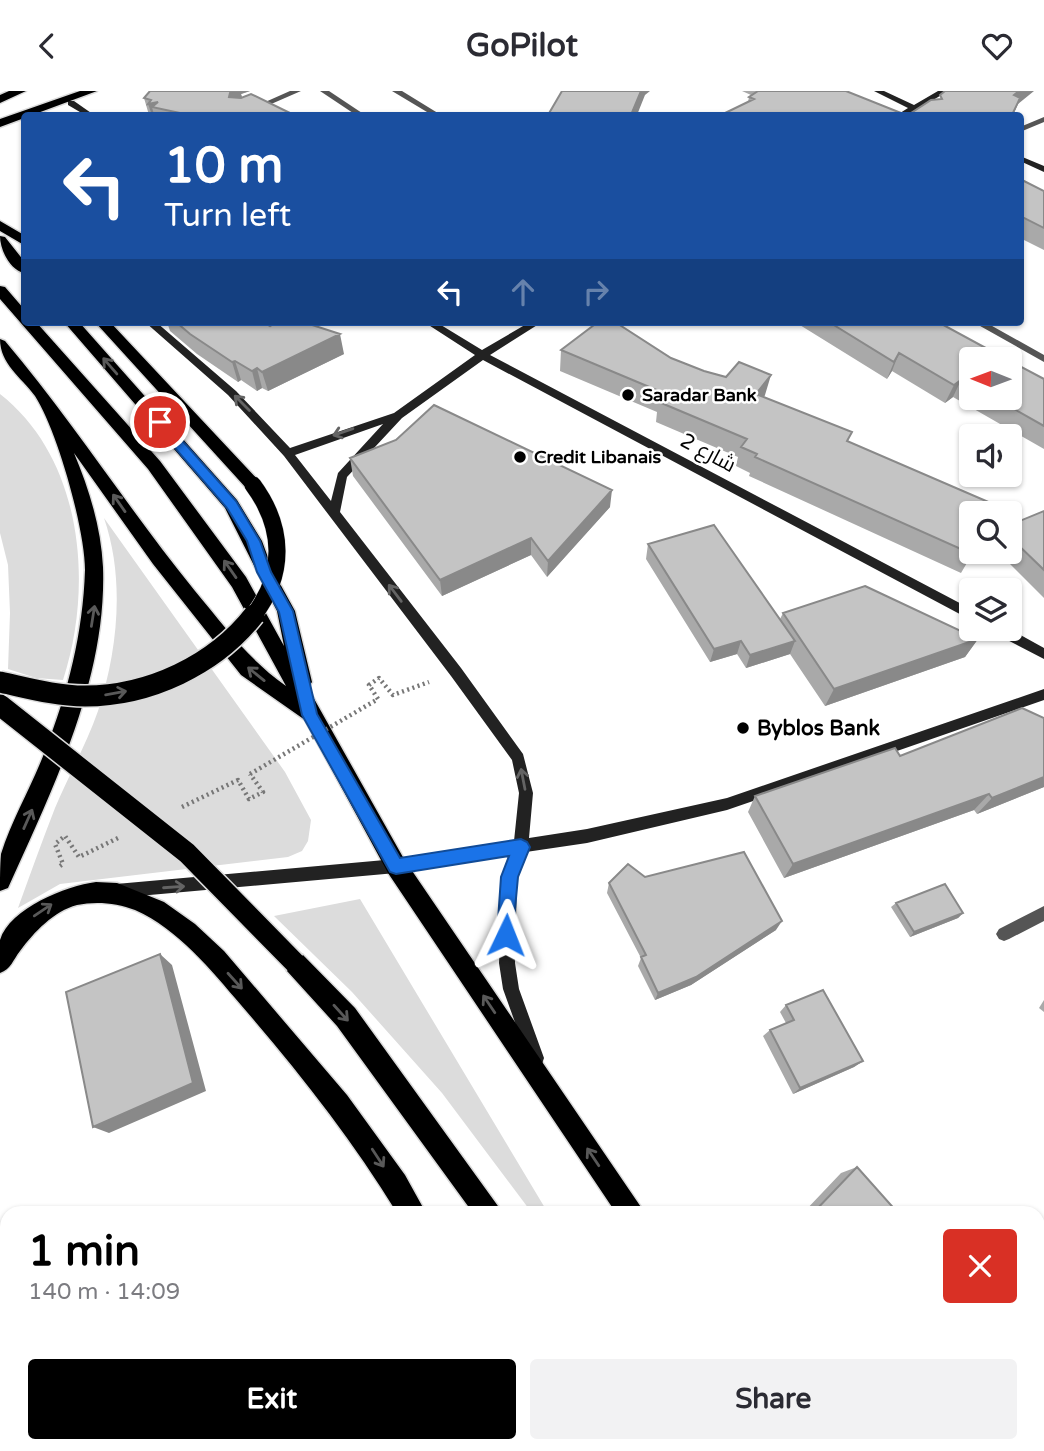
<!DOCTYPE html>
<meta charset="utf-8">
<style>
:root{--surface:#fff;--page:#f2f2f3;--text:#2b2b33;--muted:#7c7c81;--accent:#000}
body{margin:0;font-family:"Varela Round",Cairo,sans-serif;background:var(--page);color:var(--text);height:100vh;display:flex;flex-direction:column;font-size:26px;white-space:nowrap}
*{box-sizing:border-box;margin:0}
p{font-size:23px;color:var(--muted)}
.icon{flex:none;width:38px;height:38px;fill:none;stroke:currentColor;stroke-width:2;stroke-linecap:round;stroke-linejoin:round}
.map{position:relative;flex:1;overflow:hidden}
.panel{position:absolute;left:0px;top:1115px;width:1045px;height:247px;display:flex;flex-direction:column;background:var(--surface);border-radius:21px 21px 0 0;box-shadow:0 2px 5px #0004}
.panel>*{flex:none}
.top-card{position:absolute;left:21px;top:21px;width:1003px;height:214px;border-radius:7px;box-shadow:0 2px 5px #0004;background:#1a4fa0;color:#fff;overflow:hidden}
.needle{width:46px;rotate:271deg}
.buttons{position:absolute;left:959px;top:256px;display:grid;gap:14px}
.buttons a{display:grid;place-items:center;width:63px;height:63px;border-radius:7px;background:var(--surface);box-shadow:0 2px 5px #0004;font-size:35px}
.pin{position:absolute;display:grid;place-items:center;width:60px;height:60px;color:#fff;margin:-30px;border:4px solid #fff;border-radius:50%;box-shadow:0 2px 7px #0007}
.me{position:absolute;width:77px;margin:-38px;rotate:2deg;stroke-linejoin:round;filter:drop-shadow(0 0 5px #0008)}
.turn{display:flex;align-items:center;gap:24px;height:147px;padding:0 28px;font-size:32px}
.turn .icon{width:91px;height:91px;stroke-width:2.5}
.turn b{display:block;font-size:49px;line-height:60px}
.lanes{display:flex;align-items:center;height:66px;padding:0 28px;background:#0003;justify-content:center;gap:35px;direction:ltr}
.lanes .off{opacity:.35}
.round{display:grid;place-items:center;flex:none;width:74px;height:74px;border-radius:7px;background:var(--page)}
.head{display:flex;align-items:center;justify-content:space-between;height:119px;padding:0 28px}
h1{font-size:42px;font-weight:800;line-height:52px;color:var(--accent)}
.action{display:flex;gap:14px;margin-top:auto;padding:14px 28px}
.action a{flex:1;height:80px;border-radius:7px;background:var(--accent);color:#fff;font-size:28px;font-weight:800;line-height:80px;text-align:center}
.action a+a{background:var(--page);color:var(--text)}
header{display:flex;justify-content:space-between;align-items:center;height:91px;padding:0 28px;background:var(--surface);font-size:32px;font-weight:800}
.map>svg:first-child{display:block}
</style>
<header><svg class="icon" aria-label="back" viewBox="0 0 24 24"><path d="M15 5l-7 7 7 7"/></svg>GoPilot<svg class="icon" aria-label="heart" viewBox="0 0 24 24"><path d="M12 20l-8-8c-3-5 5-10 8-4 3-6 11-1 8 4z"/></svg></header>
<div class="map">
<svg width="1044" height="1360" viewBox="0 0 1044 1360">
<rect width="100%" height="100%" fill="#fff"/>
<path fill="#dcdcdc" d="M0 303C83 368 94 494 63 589L36 587 8 578 10 522 8 474 0 442Z
M104 427 285 681 311 729 308 750 302 760 288 766 60 793 18 817C30 784 42 750 55 717 69 684 86 654 98 620 118 559 125 488 104 427Z
M360 808 548 1122H532L442 1002 352 901 274 825Z"/>
<g fill="none" stroke-linecap="round" stroke-linejoin="round">
<g stroke="#dbdbdb" stroke-width="3">
<path id="highway" d="M9 0H26L0 12V4Z
M80 0H97L0 36V28Z
M0 130 24 144V154L0 140Z
M0 145 5 146 24 170V182C10 179 0 159 0 145Z
M0 195 5 196 24 218V231H36L160 370 246 486 284 555 277 520 225 417 64 231H79L237 409 262 450 273 480 295 520 312 591 308 597 404 768 645 1122H616L388 782 305 629 241 584 153 473 74 362C89 398 101 436 103 476 107 588 53 697 8 797L0 800C0 789 0 774 1 763 12 728 32 695 45 660 68 601 83 542 85 479 85 438 57 339 35 305 21 286 0 273 0 248L5 250C73 330 129 419 195 500 226 537 247 567 286 595L232 496 148 378 0 208Z
M95 231H110L259 390 262 394 259 398H247Z
M96 791 117 792 164 811 195 833 224 860 347 1004 405 1084 426 1122H397C352 1048 298 980 241 914 211 879 178 838 135 819 117 812 96 810 77 814 54 820 34 841 20 860 13 869 11 878 0 882 0 873 0 858 0 849 10 817 66 795 96 791Z
M295 861 303 864 355 917 503 1122H473L337 935 287 880 283 872 287 864Z
M532 1354H563L565 1360H534Z
M623 1354H654L656 1360H625Z
M777 1354H809L811 1360H779Z"/>
</g>
<path stroke="#777" stroke-width="4.5" stroke-dasharray="2 3.5" stroke-linecap="butt" d="M378 608 369 594 379 587 393 604 429 591
M182 716 238 689 249 708 263 701 250 683
M60 775 63 773 55 753 65 745 79 766 118 747"/>
<path fill="#555" fill-rule="evenodd" d="M320 0H329L365 24H356Z
M1044 26V31L1020 41V36Z"/>
<path fill="#555" fill-rule="evenodd" d="M290 0H301L246 24H236Z
M392 0H402L441 24H432Z
M973 231H985L1044 264V271Z
M1044 815V830L1009 848 1004 850 999 848 996 843 999 838Z"/>
<path fill="#222" fill-rule="evenodd" d="M874 0H884L914 14 938 0H948L920 17 934 24H924L914 20 906 24H897L908 17Z
M68 10H74L94 24H85L68 14Z
M1020 65 1044 75V81L1020 70Z
M145 231H156L236 300 290 357 394 322 475 264 424 231H436L482 259 530 231H542L490 264 971 518V529L483 269 402 327 347 386 340 421 461 577 523 663 533 702 529 747 587 738 727 707 1044 598V609L727 719 587 752 526 761 517 786 515 872 519 898 544 967 542 973 536 975 530 973 503 898 499 872 503 786 511 764 396 782 116 807 111 805 108 800 111 795 116 793 396 768 514 750 519 702 512 669 451 585 284 365 228 304ZM383 333 338 382 331 410 295 364Z
M990 537H1008L1044 557V568L992 541Z"/>
<use href="#highway" fill="#000" fill-rule="evenodd"/>
<g stroke="#dbdbdb" stroke-width="18" stroke-linecap="butt">
<path id="highway-bridge-far1" d="M253 525C286 483 284 436 253 394"/>
</g>
<g stroke="#dbdbdb" stroke-width="24" stroke-linecap="butt">
<path id="highway-bridge" d="M0 591C28 597 56 605 85 605 149 605 215 574 254 524
M0 614 187 762 295 872"/>
</g>
<path stroke="#777" stroke-width="4.5" stroke-dasharray="2 3.5" stroke-linecap="butt" d="M250 683 378 608"/>
<use href="#highway-bridge-far1" stroke="#000" stroke-width="17"/>
<use href="#highway-bridge" stroke="#000" stroke-width="21"/>
</g>
<path fill="#a9a9a9" d="M150 0H250L241 3 242 6 294 24H149L144 7Z
M742 0H846L748 11 749 6 751 4Z
M1020 88 1044 100V159L1020 147Z
M167 231H263L270 235 344 263 268 300 262 297 257 300 241 289 238 291 197 263 170 240Z
M795 231H938L971 268V306H1010L1044 288V358L953 306 945 312 892 280 887 288Z
M561 259 671 267 765 304 764 306 848 351 974 460 961 482 749 385 750 382 736 375 738 366 656 331 657 321 560 280Z
M350 367 610 416 547 486 531 464 442 505 353 385Z
M1044 420V507L997 460H1010V434Z
M648 453 780 528 783 522 978 548 965 566 825 615 790 563 746 577 737 563 710 571 646 468Z
M1044 627V696L977 723 974 719 784 787 748 721 755 705 900 665Z
M645 786 776 839 691 894 655 909 638 875 641 867 607 802 609 792Z
M896 812 963 822 958 827 910 846 891 816Z
M1044 909V921L1039 917Z
M786 914 863 970 854 976 793 1003 763 945 770 939 786 932 780 921Z
M857 1076 898 1122H803L841 1082Z
M935 1354H1038L1044 1360H939Z"/>
<path fill="#898989" d="M224 0H250L241 3 245 17 235 22Z
M641 0H650L645 4 637 24H631Z
M1019 0H1034L1018 13 1013 24H1012L1014 4Z
M158 11 152 16 154 24H152L148 13Z
M340 243 344 263 268 300 262 281Z
M899 262 892 280 887 288 894 271Z
M235 270 241 289 238 291 232 271Z
M257 277 262 297 257 300 252 280Z
M771 284 765 304 750 323 756 303Z
M961 289 953 306 945 312 954 294Z
M612 399 610 416 547 486 548 470Z
M531 447V464L442 505 440 489Z
M978 548 965 566 825 615 834 598Z
M741 550 737 563 710 571 714 558Z
M795 550 790 563 746 577 750 564Z
M1044 686V696L977 723 992 707Z
M989 703 974 719 784 787 793 773Z
M963 822 958 827 910 846 914 841Z
M782 830 776 839 691 894 655 909 658 902Z
M160 863 172 874 206 1000 109 1042 93 1036Z
M863 970 854 976 793 1003 800 997Z
M288 1354H303L305 1360H289Z"/>
<path fill="#c4c4c4" stroke="#898989" stroke-width="2" d="M150 0H234L230 2 229 6 241 7 251 3 294 24H189L152 16 158 11 148 13 151 9 144 7Z
M562 0H641L631 24H548Z
M758 0H846L906 24H721L754 8 749 6Z
M945 0H1019L1014 4 1020 7 1012 24H908L931 9 942 8 940 4Z
M1020 88 1044 100V137L1020 125Z
M176 231H263L270 235 277 231H303L340 243 262 281 257 277 252 280 235 270 232 271 190 243Z
M598 231H615L671 267 704 280 726 286 739 271 771 284 756 303 852 341 847 350 1000 416 996 422H971V460H974L972 463 755 366 757 363 741 356 747 348 659 311 666 303 561 259Z
M829 231H938L1006 268H971V294L961 289 954 294 899 262 894 271Z
M1010 270 1044 288V335L993 306H1010Z
M434 314 612 399 548 470 531 447 440 489 350 367 396 349Z
M1044 420V479L1010 446V434Z
M714 434 795 550 750 564 741 550 714 558 648 453Z
M865 495 978 548 834 598 783 522Z
M1022 617 1044 627V686L992 707 989 703 793 773 755 705 895 657 900 665Z
M744 761 782 830 696 886 658 902 641 866 646 864 609 792 628 773 645 786Z
M945 793 963 822 914 841 896 812Z
M160 863 193 992 93 1036 66 901Z
M823 899 863 970 800 997 770 939 794 929 786 914Z
M857 1076 898 1122H813Z
M1038 1276 1044 1283V1360H956L951 1354H1038Z
M68 1354H288L289 1360H58Z"/>
<defs><path id="oneway-shaft" d="M-6 0H5M1.5-3L5.5 0L1.5 3" fill="none" stroke-width="1.6" stroke-linecap="round" stroke-linejoin="round" transform="scale(1.75)"/></defs>
<g stroke="#595959">
<use href="#oneway-shaft" transform="translate(110 275) rotate(-131)"/>
<use href="#oneway-shaft" transform="translate(119 412) rotate(-125)"/>
<use href="#oneway-shaft" transform="translate(230 478) rotate(-125)"/>
<use href="#oneway-shaft" transform="translate(93 525) rotate(-81)"/>
<use href="#oneway-shaft" transform="translate(256 583) rotate(-141)"/>
<use href="#oneway-shaft" transform="translate(116 602) rotate(-10)"/>
<use href="#oneway-shaft" transform="translate(28 728) rotate(-66)"/>
<use href="#oneway-shaft" transform="translate(43 819) rotate(-34)"/>
<use href="#oneway-shaft" transform="translate(235 890) rotate(48)"/>
<use href="#oneway-shaft" transform="translate(489 913) rotate(-124)"/>
<use href="#oneway-shaft" transform="translate(341 922) rotate(48)"/>
<use href="#oneway-shaft" transform="translate(593 1066) rotate(-124)"/>
<use href="#oneway-shaft" transform="translate(378 1067) rotate(57)"/>
</g>
<g stroke="#646464">
<use href="#oneway-shaft" transform="translate(242 312) rotate(-135)"/>
<use href="#oneway-shaft" transform="translate(343 341) rotate(161)"/>
<use href="#oneway-shaft" transform="translate(395 502) rotate(-127)"/>
<use href="#oneway-shaft" transform="translate(523 688) rotate(-101)"/>
<use href="#oneway-shaft" transform="translate(174 796) rotate(-4)"/>
</g>
<path fill="#1a73e8" stroke="#114b97" stroke-width="2" d="M155 329H164L236 410 260 450 271 481 293 520 317 623 400 767 521 748 527 751 530 756 518 786 512 850 506 853 500 850 497 844 501 786 509 765 396 783 390 781 302 624 279 521 257 481 247 450 227 417 155 334Z"/>
<g fill="#000" stroke="#fff" stroke-width="2.5">
<circle cx="628" cy="304" r="7"/>
<circle cx="520" cy="366" r="7"/>
<circle cx="743" cy="637" r="7"/>
</g>
<g text-anchor="middle" dominant-baseline="central" stroke-width="5" stroke-linejoin="round" paint-order="stroke">
<g font-size="18" font-weight="bold" fill="#000" stroke="#fff" text-anchor="start">
<text x="642" y="304">Saradar Bank</text>
<text x="534" y="366">Credit Libanais</text>
</g>
<g font-size="21" fill="#000" stroke="#fff">
<text transform="translate(708 362) rotate(28)">شارع 2</text>
</g>
<g font-size="21" font-weight="bold" fill="#000" stroke="#fff" text-anchor="start">
<text x="757" y="637">Byblos Bank</text>
</g>
</g>
</svg>
<div class="buttons">
<a><svg class="needle" viewBox="-14 -14 28 28"><path d="M0-13l5 13h-10z" fill="#e53935"/><path d="M0 13l5-13h-10z" fill="#7c7c81"/></svg></a>
<a><svg class="icon" aria-label="sound" viewBox="0 0 24 24"><path d="M4 9h4l5-4v14l-5-4H4zM17 9q2 3 0 6"/></svg></a>
<a><svg class="icon" aria-label="search" viewBox="0 0 24 24"><circle cx="10" cy="10" r="6"/><path d="M15 15l6 6"/></svg></a>
<a><svg class="icon" aria-label="layers" viewBox="0 0 24 24"><path d="M12 4l9 5-9 5-9-5zM3 14l9 5 9-5"/></svg></a>
</div>
<div class="pin" style="left:160px;top:331px;background:#d93025"><svg class="icon" aria-label="arrive" viewBox="0 0 24 24"><path d="M6 21V4h12l-3 4 3 4H6"/></svg></div>
<svg class="me" style="left:506px;top:844px" viewBox="-20 -20 40 40"><path d="M0-17L14 15 0 8-14 15z" fill="#1a73e8" stroke="#fff" stroke-width="4"/></svg>
<div class="top-card">
<div class="turn"><svg class="icon" aria-label="left" viewBox="0 0 24 24"><path d="M17 20v-9H6M10 6l-5 5 5 5"/></svg><div><b>10 m</b>Turn left</div></div>
<div class="lanes"><svg class="icon" aria-label="left" viewBox="0 0 24 24"><path d="M17 20v-9H6M10 6l-5 5 5 5"/></svg><svg class="icon off" aria-label="ahead" viewBox="0 0 24 24"><path d="M12 20V5M6 11l6-6 6 6"/></svg><svg class="icon off" aria-label="right" viewBox="0 0 24 24"><path d="M7 20v-9h11M14 6l5 5-5 5"/></svg></div>
</div>
<section class="panel">
<div class="head"><div><h1>1 min</h1><p>140 m · 14:09</p></div><a class="round" style="background:#d93025;color:#fff"><svg class="icon" aria-label="close" viewBox="0 0 24 24"><path d="M6 6l12 12M18 6L6 18"/></svg></a></div>
<div class="action"><a>Exit</a><a>Share</a></div>
</section>
</div>
